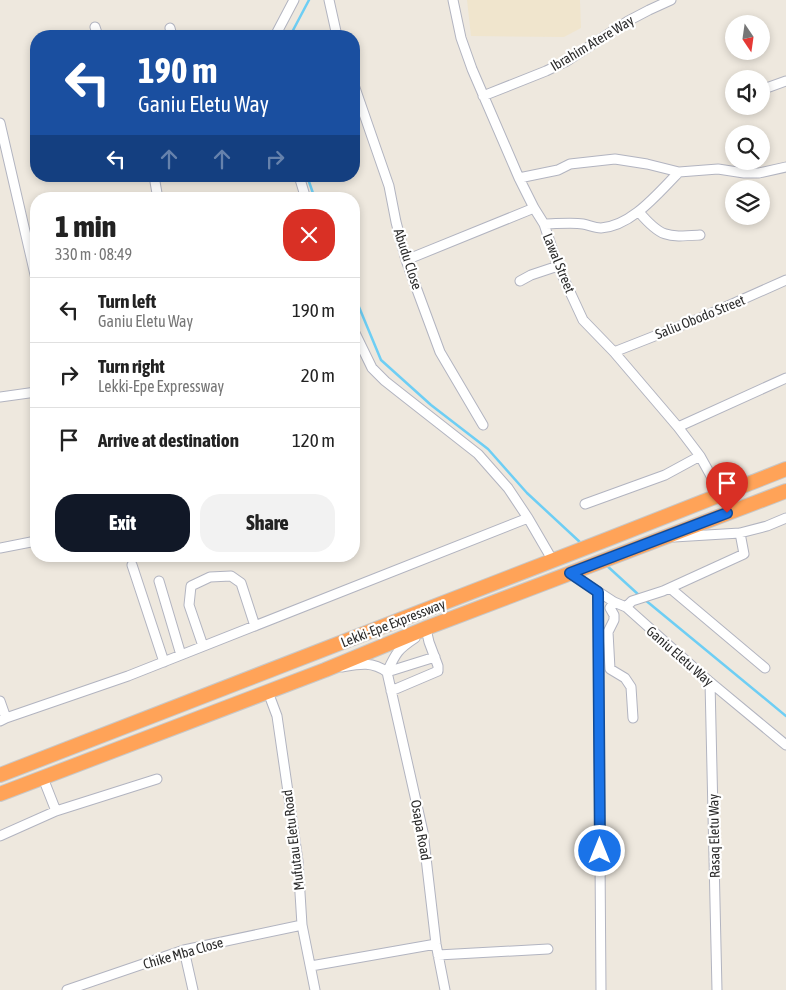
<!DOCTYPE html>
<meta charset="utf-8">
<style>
:root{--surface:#fff;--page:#f2f2f2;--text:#222;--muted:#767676;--line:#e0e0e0;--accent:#111827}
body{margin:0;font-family:"Asap Condensed",sans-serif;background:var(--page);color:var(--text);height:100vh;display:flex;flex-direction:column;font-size:19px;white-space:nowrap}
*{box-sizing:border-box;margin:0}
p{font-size:16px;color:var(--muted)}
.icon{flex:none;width:28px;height:28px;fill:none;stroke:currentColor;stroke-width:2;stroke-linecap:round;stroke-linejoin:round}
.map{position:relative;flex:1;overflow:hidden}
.panel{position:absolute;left:30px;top:192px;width:330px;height:370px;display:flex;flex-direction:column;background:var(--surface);border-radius:20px;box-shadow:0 2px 8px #0003}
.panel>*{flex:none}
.banner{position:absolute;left:30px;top:30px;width:330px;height:152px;border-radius:20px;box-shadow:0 2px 8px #0003;background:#1a4fa0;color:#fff;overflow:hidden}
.needle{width:32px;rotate:167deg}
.tools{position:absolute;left:725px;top:15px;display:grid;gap:10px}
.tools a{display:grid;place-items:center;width:45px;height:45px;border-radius:50%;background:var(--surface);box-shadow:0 2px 8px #0003;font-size:25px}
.pin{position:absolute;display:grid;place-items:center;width:42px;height:42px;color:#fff;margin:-51px -21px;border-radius:50% 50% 50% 0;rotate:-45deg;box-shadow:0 0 5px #0007}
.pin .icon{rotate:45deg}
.me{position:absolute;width:55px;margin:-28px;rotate:0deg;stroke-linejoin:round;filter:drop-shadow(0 0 4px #0008)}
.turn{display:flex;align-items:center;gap:18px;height:105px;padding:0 25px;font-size:22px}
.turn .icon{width:65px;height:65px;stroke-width:2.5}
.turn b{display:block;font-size:35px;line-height:42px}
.lanes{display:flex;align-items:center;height:48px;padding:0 25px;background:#0003;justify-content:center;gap:25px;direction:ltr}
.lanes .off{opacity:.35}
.round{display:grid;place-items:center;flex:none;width:52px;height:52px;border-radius:20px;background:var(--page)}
.headline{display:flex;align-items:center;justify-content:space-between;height:85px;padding:0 25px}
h1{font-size:30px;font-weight:800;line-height:38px}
.action{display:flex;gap:10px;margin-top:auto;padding:10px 25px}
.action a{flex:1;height:58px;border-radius:20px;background:var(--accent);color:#fff;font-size:20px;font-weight:800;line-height:58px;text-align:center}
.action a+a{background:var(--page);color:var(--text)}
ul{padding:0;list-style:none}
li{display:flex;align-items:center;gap:15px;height:65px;padding:0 25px;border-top:1px solid var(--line)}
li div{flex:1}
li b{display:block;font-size:19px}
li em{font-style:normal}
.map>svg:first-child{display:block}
</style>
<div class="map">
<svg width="786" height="990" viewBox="0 0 786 990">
<rect width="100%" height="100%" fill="#eee8de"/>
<path fill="#f0e5cd" d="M467 0H580L581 28 564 37 471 36Z"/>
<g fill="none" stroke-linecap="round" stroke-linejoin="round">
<path stroke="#6ecef4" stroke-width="2.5" d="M290 36 309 0
M307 176 315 199
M354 295 381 360 431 405 488 449 527 493 582 544
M605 564 640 596
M644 599 786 716"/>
<g stroke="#b2b4c0" stroke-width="11">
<path id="minor" d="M329 0 337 36
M453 0 461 38 472 69 519 178 534 208 544 224 558 266 583 320 614 352 678 427 700 456 721 494
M95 27 98 36
M170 28 172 36
M275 36 294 0
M354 85 389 186 396 222 406 260 440 352 483 425
M761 90 786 81
M483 96 546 71 567 61 628 21 649 10 671 0
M0 123 36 279
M154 176 158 199
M299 176 306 199
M519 178 558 170 570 164 615 159 647 164 679 172 718 169 744 173H759L786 167
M639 212C661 238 667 237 700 235
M544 224C555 224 572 222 583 224 589 225 594 228 601 228 632 226 658 193 679 172
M406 260 534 208
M520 281 531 275 558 266
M354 331 372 368 385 381 404 396 478 454 508 488 528 518 553 561
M614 352 703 317 786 280
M0 397 36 392
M678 427 786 378
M585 504 665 475 700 456
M674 537 740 533 767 526 786 518
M0 548 36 541
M132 565 164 662
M570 573 614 602 626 607 710 682 786 745
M159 581 181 655
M670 588 765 668
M598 592 601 990
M614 602 610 608 614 615V620L608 632 610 669 625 678 631 687 633 718
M626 607 632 601 663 591 744 554 740 533
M203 646 189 605 191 586 210 577 231 576 241 583 255 626
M342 667C359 664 372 661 387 672L435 657
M387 672 423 832 436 944 445 990
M387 672C396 653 397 650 415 638
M710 682 717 990
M391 691 438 671V666L429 642 426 629
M268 692 277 716 298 861 302 925 315 990
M0 701 6 718
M0 721 6 718 128 676 528 518
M43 778 56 811
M0 836 56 811 157 779
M184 950 193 990
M438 955 548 949
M311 966 436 944
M67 990 184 950 302 925"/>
</g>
<g stroke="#c8c8c8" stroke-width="16">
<path id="highway" d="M0 775 603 541 786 469
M0 794 325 670 429 627 786 491"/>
</g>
<use href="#minor" stroke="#fff" stroke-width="9"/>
<use href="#highway" stroke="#ffa358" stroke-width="14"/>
</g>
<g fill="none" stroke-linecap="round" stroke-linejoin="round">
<g stroke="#114b97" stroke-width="12">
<path id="route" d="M600 851 598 592 570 573 727 513"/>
</g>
<use href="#route" stroke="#1a73e8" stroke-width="9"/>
</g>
<g text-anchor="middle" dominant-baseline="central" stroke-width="4.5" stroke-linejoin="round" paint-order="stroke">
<g font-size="14" fill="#2c2c2c" stroke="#fff">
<text transform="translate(592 43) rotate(-31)">Ibrahim Atere Way</text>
<text transform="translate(408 259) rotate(72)">Abudu Close</text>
<text transform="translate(559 263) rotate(68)">Lawal Street</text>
<text transform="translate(700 317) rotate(-22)">Saliu Obodo Street</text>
<text transform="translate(393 623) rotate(-21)">Lekki-Epe Expressway</text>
<text transform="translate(680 656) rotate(41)">Ganiu Eletu Way</text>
<text transform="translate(421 830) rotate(80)">Osapa Road</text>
<text transform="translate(714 836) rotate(-91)">Rasaq Eletu Way</text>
<text transform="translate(293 840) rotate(-97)">Mufutau Eletu Road</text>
<text transform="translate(183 953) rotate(-16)">Chike Mba Close</text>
</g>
</g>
</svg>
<div class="tools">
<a><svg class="needle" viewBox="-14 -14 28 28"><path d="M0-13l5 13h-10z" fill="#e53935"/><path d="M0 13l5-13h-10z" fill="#767676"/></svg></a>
<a><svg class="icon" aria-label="sound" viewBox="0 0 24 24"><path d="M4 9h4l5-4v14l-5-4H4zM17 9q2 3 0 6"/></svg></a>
<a><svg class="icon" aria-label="search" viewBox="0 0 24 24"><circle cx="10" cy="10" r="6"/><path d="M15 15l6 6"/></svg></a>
<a><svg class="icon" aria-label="layers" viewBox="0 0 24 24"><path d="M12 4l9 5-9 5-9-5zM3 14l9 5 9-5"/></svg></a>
</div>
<div class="pin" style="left:727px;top:513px;background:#d93025"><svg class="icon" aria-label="arrive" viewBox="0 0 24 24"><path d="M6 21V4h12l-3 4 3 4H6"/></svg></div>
<svg class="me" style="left:600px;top:851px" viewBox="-20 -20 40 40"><circle r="17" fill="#1a73e8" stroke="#fff" stroke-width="3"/><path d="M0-11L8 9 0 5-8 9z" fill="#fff"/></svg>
<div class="banner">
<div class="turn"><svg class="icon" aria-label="left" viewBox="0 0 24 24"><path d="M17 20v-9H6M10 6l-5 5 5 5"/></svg><div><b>190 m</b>Ganiu Eletu Way</div></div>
<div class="lanes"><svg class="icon" aria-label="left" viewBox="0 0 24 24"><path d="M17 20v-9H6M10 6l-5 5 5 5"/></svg><svg class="icon off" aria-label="ahead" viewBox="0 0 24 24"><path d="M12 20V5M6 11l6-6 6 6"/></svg><svg class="icon off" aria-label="ahead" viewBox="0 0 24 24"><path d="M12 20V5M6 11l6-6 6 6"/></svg><svg class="icon off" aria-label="right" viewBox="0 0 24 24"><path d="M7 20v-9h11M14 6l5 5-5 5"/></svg></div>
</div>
<section class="panel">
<div class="headline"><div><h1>1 min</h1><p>330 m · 08:49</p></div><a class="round" style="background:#d93025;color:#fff"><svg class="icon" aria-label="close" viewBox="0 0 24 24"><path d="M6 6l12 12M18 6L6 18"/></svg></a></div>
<ul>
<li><svg class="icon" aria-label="left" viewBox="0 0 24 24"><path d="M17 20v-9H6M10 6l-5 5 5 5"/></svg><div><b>Turn left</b><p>Ganiu Eletu Way</p></div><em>190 m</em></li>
<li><svg class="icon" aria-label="right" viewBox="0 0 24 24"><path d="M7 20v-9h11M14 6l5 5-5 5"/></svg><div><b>Turn right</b><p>Lekki-Epe Expressway</p></div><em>20 m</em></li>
<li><svg class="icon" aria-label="arrive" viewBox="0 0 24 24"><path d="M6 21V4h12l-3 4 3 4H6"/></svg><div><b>Arrive at destination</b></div><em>120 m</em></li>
</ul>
<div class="action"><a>Exit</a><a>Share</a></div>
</section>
</div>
